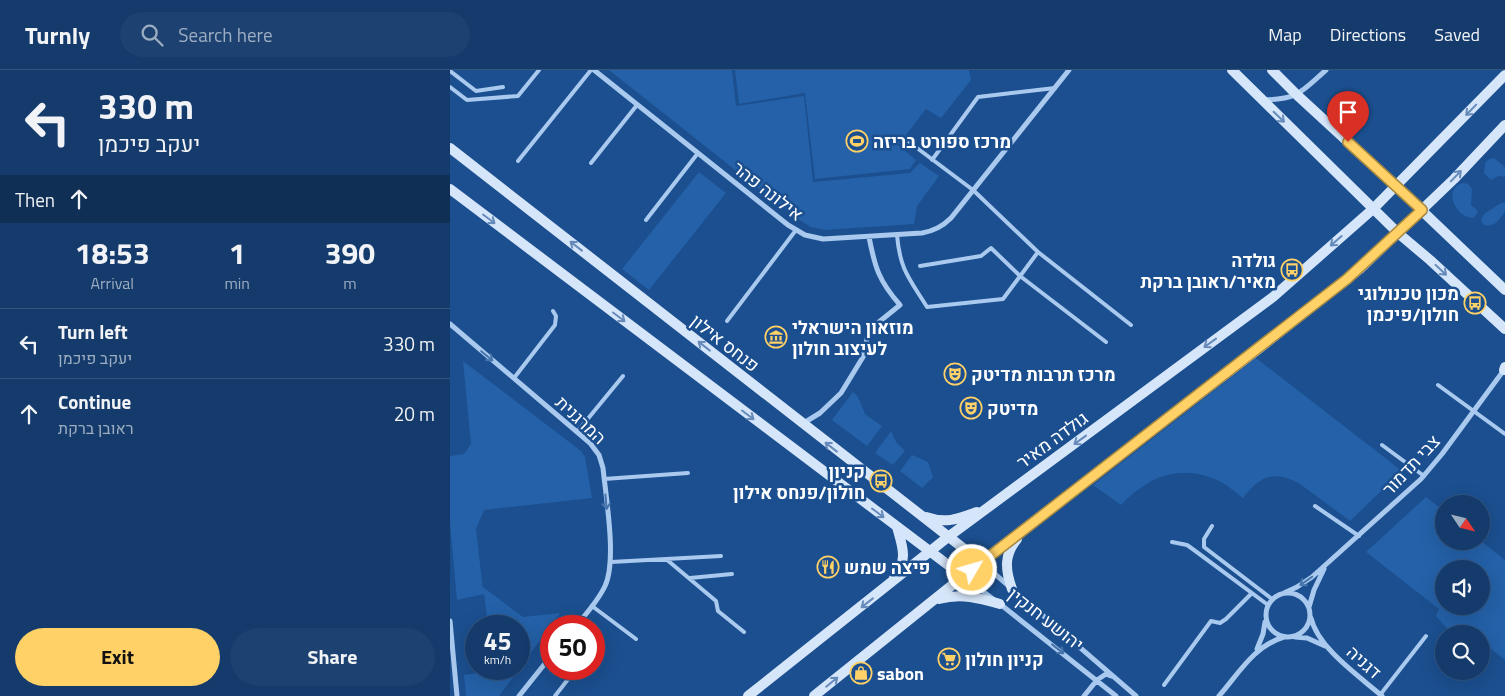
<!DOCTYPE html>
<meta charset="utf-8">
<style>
:root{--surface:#143b6b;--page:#1d4271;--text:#f1f3f6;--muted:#9dadc1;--line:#33557e;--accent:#ffd166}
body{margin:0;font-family:"Titillium Web",Heebo,sans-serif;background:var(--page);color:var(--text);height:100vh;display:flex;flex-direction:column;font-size:19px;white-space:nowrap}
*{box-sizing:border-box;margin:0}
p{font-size:16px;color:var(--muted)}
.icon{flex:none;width:28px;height:28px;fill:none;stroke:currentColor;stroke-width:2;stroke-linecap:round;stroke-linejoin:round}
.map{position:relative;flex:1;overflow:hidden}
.panel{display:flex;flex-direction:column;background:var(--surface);width:450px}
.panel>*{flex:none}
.banner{background:#143b6b;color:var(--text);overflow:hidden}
.needle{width:32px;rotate:125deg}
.tools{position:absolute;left:985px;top:425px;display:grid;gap:10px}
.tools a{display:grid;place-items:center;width:55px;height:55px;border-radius:50%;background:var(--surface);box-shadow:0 5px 20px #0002,0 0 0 1px var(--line);font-size:25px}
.speed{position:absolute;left:15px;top:545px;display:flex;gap:10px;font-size:25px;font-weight:700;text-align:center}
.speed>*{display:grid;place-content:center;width:65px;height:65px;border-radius:50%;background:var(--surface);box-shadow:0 5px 20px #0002,0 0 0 1px var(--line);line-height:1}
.speed small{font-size:12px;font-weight:400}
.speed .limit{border:8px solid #d22;background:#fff;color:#111}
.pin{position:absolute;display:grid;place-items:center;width:42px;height:42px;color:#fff;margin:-51px -21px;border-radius:50% 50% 50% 0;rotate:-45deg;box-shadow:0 0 5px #0007}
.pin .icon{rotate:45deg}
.me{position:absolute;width:55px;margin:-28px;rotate:52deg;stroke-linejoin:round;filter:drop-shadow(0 0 4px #0008)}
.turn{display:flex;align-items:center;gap:18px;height:105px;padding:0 15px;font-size:22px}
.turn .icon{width:65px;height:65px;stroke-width:2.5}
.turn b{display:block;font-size:35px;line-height:42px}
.then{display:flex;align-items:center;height:48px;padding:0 15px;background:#0003;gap:10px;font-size:19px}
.eta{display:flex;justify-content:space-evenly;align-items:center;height:85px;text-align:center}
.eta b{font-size:30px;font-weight:700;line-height:35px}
.button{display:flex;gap:10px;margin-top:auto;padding:10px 15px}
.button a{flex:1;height:58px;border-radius:30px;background:var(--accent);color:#111;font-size:20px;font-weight:700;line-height:58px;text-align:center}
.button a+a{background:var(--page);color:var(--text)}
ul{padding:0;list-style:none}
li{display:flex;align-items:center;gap:15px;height:70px;padding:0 15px;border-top:1px solid var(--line)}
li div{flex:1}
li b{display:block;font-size:19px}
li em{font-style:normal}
header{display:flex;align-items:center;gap:30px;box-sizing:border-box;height:70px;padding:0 25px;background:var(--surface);border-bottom:1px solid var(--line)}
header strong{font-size:24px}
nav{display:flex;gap:28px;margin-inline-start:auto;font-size:18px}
.search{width:350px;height:45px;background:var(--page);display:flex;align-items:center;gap:12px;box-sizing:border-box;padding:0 18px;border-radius:28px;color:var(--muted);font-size:19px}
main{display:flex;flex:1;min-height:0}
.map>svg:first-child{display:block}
</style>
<header>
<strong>Turnly</strong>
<div class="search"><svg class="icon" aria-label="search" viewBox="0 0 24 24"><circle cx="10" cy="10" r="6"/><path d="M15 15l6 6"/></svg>Search here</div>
<nav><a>Map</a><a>Directions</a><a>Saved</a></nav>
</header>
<main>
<section class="panel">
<div class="banner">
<div class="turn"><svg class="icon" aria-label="left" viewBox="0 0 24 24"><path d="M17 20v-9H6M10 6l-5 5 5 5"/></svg><div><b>330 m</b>יעקב פיכמן</div></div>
<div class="then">Then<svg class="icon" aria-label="ahead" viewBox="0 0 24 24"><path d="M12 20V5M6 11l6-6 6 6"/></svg></div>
</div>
<div class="eta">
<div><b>18:53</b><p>Arrival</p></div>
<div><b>1</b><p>min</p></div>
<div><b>390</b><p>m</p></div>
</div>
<ul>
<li><svg class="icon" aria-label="left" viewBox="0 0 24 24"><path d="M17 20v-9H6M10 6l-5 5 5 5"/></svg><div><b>Turn left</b><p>יעקב פיכמן</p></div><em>330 m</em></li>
<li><svg class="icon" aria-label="ahead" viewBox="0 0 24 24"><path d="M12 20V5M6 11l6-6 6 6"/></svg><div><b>Continue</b><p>ראובן ברקת</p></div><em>20 m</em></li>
</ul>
<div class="button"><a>Exit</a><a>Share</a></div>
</section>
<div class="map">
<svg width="1055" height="626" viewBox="0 0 1055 626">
<rect width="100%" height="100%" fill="#1b4f8f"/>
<path fill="#2461a8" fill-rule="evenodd" d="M159 0H282L286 36 354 26 363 112 460 103 470 93 489 106 467 136 464 154 375 160 361 157 346 148Z
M285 0H519L521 10 491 48 476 39 448 75 466 90 460 99 365 109 355 23 289 34Z
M1044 88 1055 97V107L1048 106 1041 110 1034 103 1035 93 1039 89Z
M249 102 276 123 199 220 172 199Z
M1013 113 1018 114 1022 119 1021 135 1028 141 1027 144 1023 148C1004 147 993 118 1013 113Z
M1051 133H1055V142C1049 149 1045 158 1034 155L1031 150 1034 144Z
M806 288 952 401 900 451 850 414C825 400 810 405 793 428 786 423 779 416 771 412 732 393 700 405 671 435L643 415Z
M13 291 131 381 135 387 142 428 34 440 26 459 33 520V517L73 547 110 543 49 626H16L14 605 44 601V599H69V556H38L34 524 7 530 0 453V386L14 384 21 374Z
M403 322 408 327 415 344 432 356 417 376 382 350Z
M441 361 446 372 455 381 443 395 425 383Z
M462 385 478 392 483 407 472 418 450 401Z
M976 427 994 441V471H1031L1055 490V590L1031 571V564H1021L1009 554 999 561 986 546 989 539 916 482ZM994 499H1031V536H994Z"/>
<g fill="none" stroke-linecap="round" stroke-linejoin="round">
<path stroke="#a9c9ee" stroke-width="4" d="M0 1 26 21 53 17
M0 17 17 30 68 26 89 0
M455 69 523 120 588 182 681 255
M482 90 528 27 605 18
M68 91 141 0
M141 93 187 35
M196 150 248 83
M447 165C450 200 459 208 477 237L553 229 588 182
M470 196 531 186 541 178 570 206 656 272
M277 251 346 160
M64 308 105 255 106 246 103 241
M988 315 1055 364
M127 362 173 306
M932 375 974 406
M154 409 238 403
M865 436 909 466
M762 456 754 469V477L822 529
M722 472 737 475 744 480 818 535
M216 489 266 531 268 541 294 562
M161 492 271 486
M240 508 282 504
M142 536 186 569
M714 615 761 551 770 553 776 549 802 523
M930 625 976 566
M105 626 126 599"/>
<path stroke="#a9c9ee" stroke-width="5" d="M144 0 338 155 355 165 373 169 472 163C484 161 492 157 501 148L619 0
M813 30C849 29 851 22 876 0
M0 254 140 373 149 385 153 398C156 428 167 491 155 516 148 531 136 544 126 556
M352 354 370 343 391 323 413 287 419 260 450 235C429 211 425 198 419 167
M531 492 686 626
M514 507 543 529
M816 545a22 22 0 1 1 44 0a22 22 0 1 1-44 0Z
M834 523 847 517 862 507 971 409 992 384 1054 300
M550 534 666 626
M859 537 864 520 874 499
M861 548C868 578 909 606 932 626
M0 551 7 626
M845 567 857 568 875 576
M807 579 813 564 815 552
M69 626 101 586
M634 626 647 610 656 604 661 606
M769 626C789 603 804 576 834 567"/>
<path stroke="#d6e6fa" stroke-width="10" d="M782 0 948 163 980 190 1055 259
M822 0 847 25 946 116 1055 220
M0 78 531 492
M0 119 514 507
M1054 300 1055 297
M476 447C496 454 508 449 527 442
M444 508C458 490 453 478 447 457
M562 519C555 499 554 485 567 469
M489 529C511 523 529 528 550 534
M298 626 498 467 823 227 923 139 1055 5
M364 626 531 492 806 281 911 198 1004 109 1055 55"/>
</g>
<defs><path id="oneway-shaft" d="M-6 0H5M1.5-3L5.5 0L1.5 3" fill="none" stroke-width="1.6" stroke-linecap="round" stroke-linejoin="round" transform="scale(1.25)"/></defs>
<g stroke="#668bba">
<use href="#oneway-shaft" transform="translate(1021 40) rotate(134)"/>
<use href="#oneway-shaft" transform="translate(829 47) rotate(44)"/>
<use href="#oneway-shaft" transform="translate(1006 106) rotate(-46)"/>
<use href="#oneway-shaft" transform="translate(39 149) rotate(37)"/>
<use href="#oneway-shaft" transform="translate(886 171) rotate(139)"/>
<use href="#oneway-shaft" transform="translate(126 176) rotate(-142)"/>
<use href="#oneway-shaft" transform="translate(991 200) rotate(43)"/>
<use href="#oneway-shaft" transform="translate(169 247) rotate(37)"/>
<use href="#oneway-shaft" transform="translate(760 273) rotate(144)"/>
<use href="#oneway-shaft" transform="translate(254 276) rotate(-142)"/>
<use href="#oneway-shaft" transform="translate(298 345) rotate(37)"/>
<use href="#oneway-shaft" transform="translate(630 370) rotate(144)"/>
<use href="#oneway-shaft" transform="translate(381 377) rotate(-142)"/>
<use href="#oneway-shaft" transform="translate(428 443) rotate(37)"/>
<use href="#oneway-shaft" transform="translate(417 533) rotate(142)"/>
<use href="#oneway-shaft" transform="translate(382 612) rotate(-39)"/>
</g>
<g stroke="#4674ac">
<use href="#oneway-shaft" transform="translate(37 286) rotate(40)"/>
<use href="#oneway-shaft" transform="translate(156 432) rotate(85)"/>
<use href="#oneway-shaft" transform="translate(856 511) rotate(145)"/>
<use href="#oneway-shaft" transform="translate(608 579) rotate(38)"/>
</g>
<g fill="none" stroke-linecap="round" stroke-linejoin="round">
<g stroke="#a68842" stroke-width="12">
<path id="route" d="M522 500 897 209 972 140 898 72"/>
</g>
<use href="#route" stroke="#ffd166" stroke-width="9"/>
</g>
<defs>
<g id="stadium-ring" transform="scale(1.125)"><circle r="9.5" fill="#1b4f8f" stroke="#ffd166" stroke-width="1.5"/><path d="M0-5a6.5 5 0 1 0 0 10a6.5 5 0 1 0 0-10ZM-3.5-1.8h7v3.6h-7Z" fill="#ffd166"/></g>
<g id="bus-ring" transform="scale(1.125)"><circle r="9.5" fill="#1b4f8f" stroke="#ffd166" stroke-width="1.5"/><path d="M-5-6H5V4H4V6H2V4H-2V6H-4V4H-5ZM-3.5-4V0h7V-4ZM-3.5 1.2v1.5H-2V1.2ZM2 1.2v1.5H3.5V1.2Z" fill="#ffd166"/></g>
<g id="museum-ring" transform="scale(1.125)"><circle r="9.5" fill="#1b4f8f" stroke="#ffd166" stroke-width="1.5"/><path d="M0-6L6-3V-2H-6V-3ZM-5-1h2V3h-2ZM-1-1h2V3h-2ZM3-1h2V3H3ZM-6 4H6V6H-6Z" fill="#ffd166"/></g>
<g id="theatre-ring" transform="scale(1.125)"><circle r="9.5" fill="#1b4f8f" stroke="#ffd166" stroke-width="1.5"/><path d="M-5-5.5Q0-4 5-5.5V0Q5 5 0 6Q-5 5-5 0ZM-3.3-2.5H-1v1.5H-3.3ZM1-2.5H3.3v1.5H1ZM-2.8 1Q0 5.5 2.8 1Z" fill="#ffd166"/></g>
<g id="restaurant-ring" transform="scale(1.125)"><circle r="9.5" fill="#1b4f8f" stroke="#ffd166" stroke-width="1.5"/><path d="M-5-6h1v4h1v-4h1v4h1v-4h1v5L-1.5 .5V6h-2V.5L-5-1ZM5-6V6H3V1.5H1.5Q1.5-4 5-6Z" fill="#ffd166"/></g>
<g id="supermarket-ring" transform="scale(1.125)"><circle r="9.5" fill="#1b4f8f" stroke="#ffd166" stroke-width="1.5"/><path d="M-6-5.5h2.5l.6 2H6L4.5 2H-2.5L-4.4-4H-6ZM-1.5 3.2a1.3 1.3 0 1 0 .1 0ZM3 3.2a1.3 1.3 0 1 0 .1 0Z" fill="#ffd166"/></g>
<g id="shop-ring" transform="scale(1.125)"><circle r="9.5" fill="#1b4f8f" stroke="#ffd166" stroke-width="1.5"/><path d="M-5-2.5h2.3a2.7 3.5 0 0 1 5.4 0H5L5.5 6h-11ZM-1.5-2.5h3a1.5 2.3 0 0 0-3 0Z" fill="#ffd166"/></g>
</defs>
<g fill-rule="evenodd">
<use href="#stadium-ring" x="407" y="71"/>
<use href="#bus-ring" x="842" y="200"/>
<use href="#bus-ring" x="1025" y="233"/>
<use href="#museum-ring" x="326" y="267"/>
<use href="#theatre-ring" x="505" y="304"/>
<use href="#theatre-ring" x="521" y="338"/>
<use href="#bus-ring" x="431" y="411"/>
<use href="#restaurant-ring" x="378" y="497"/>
<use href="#supermarket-ring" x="499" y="589"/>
<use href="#shop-ring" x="411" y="603"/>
</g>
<g text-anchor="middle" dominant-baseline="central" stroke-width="5" stroke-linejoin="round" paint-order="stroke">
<g font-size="18" font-weight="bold" fill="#fff" stroke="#1b4f8f" text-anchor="start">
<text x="423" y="71">מרכז ספורט בריזה</text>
<text x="826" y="190" text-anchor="end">גולדה<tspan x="826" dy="21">מאיר/ראובן ברקת</tspan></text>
<text x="1009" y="223" text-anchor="end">מכון טכנולוגי<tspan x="1009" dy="21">חולון/פיכמן</tspan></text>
<text x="342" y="257">מוזאון הישראלי<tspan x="342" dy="21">לעיצוב חולון</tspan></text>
<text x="521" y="304">מרכז תרבות מדיטק</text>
<text x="537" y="338">מדיטק</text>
<text x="415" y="401" text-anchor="end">קניון<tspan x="415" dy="21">חולון/פנחס אילון</tspan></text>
<text x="394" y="497">פיצה שמש</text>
<text x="515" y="589">קניון חולון</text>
<text x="427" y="603">sabon</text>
</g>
<g font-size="18" fill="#fff" stroke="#1b4f8f">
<text transform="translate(318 121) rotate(38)">אילונה פהר</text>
<text transform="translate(275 273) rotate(38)">פנחס אילון</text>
<text transform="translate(131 350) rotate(43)">המרגנית</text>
<text transform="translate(602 370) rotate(-36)">גולדה מאיר</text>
<text transform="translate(961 395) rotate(-47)">צבי תדמור</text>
<text transform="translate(596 549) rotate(38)">יהושע חנקין</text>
<text transform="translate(914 592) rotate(42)">דגניה</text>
</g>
</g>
</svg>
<div class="tools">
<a><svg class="needle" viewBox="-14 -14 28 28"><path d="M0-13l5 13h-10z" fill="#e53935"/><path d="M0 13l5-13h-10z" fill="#9dadc1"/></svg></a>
<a><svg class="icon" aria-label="sound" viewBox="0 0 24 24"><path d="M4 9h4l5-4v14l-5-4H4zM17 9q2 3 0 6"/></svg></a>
<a><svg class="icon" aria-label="search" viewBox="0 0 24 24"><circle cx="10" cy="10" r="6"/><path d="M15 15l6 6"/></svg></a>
</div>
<div class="speed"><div>45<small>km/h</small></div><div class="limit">50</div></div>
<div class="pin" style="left:898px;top:72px;background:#d93025"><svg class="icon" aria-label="arrive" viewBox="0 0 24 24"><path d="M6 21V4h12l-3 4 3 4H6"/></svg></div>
<svg class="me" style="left:522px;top:500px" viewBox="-20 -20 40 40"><circle r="17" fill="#ffd166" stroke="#fff" stroke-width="3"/><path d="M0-11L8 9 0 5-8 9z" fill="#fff"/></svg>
</div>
</main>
